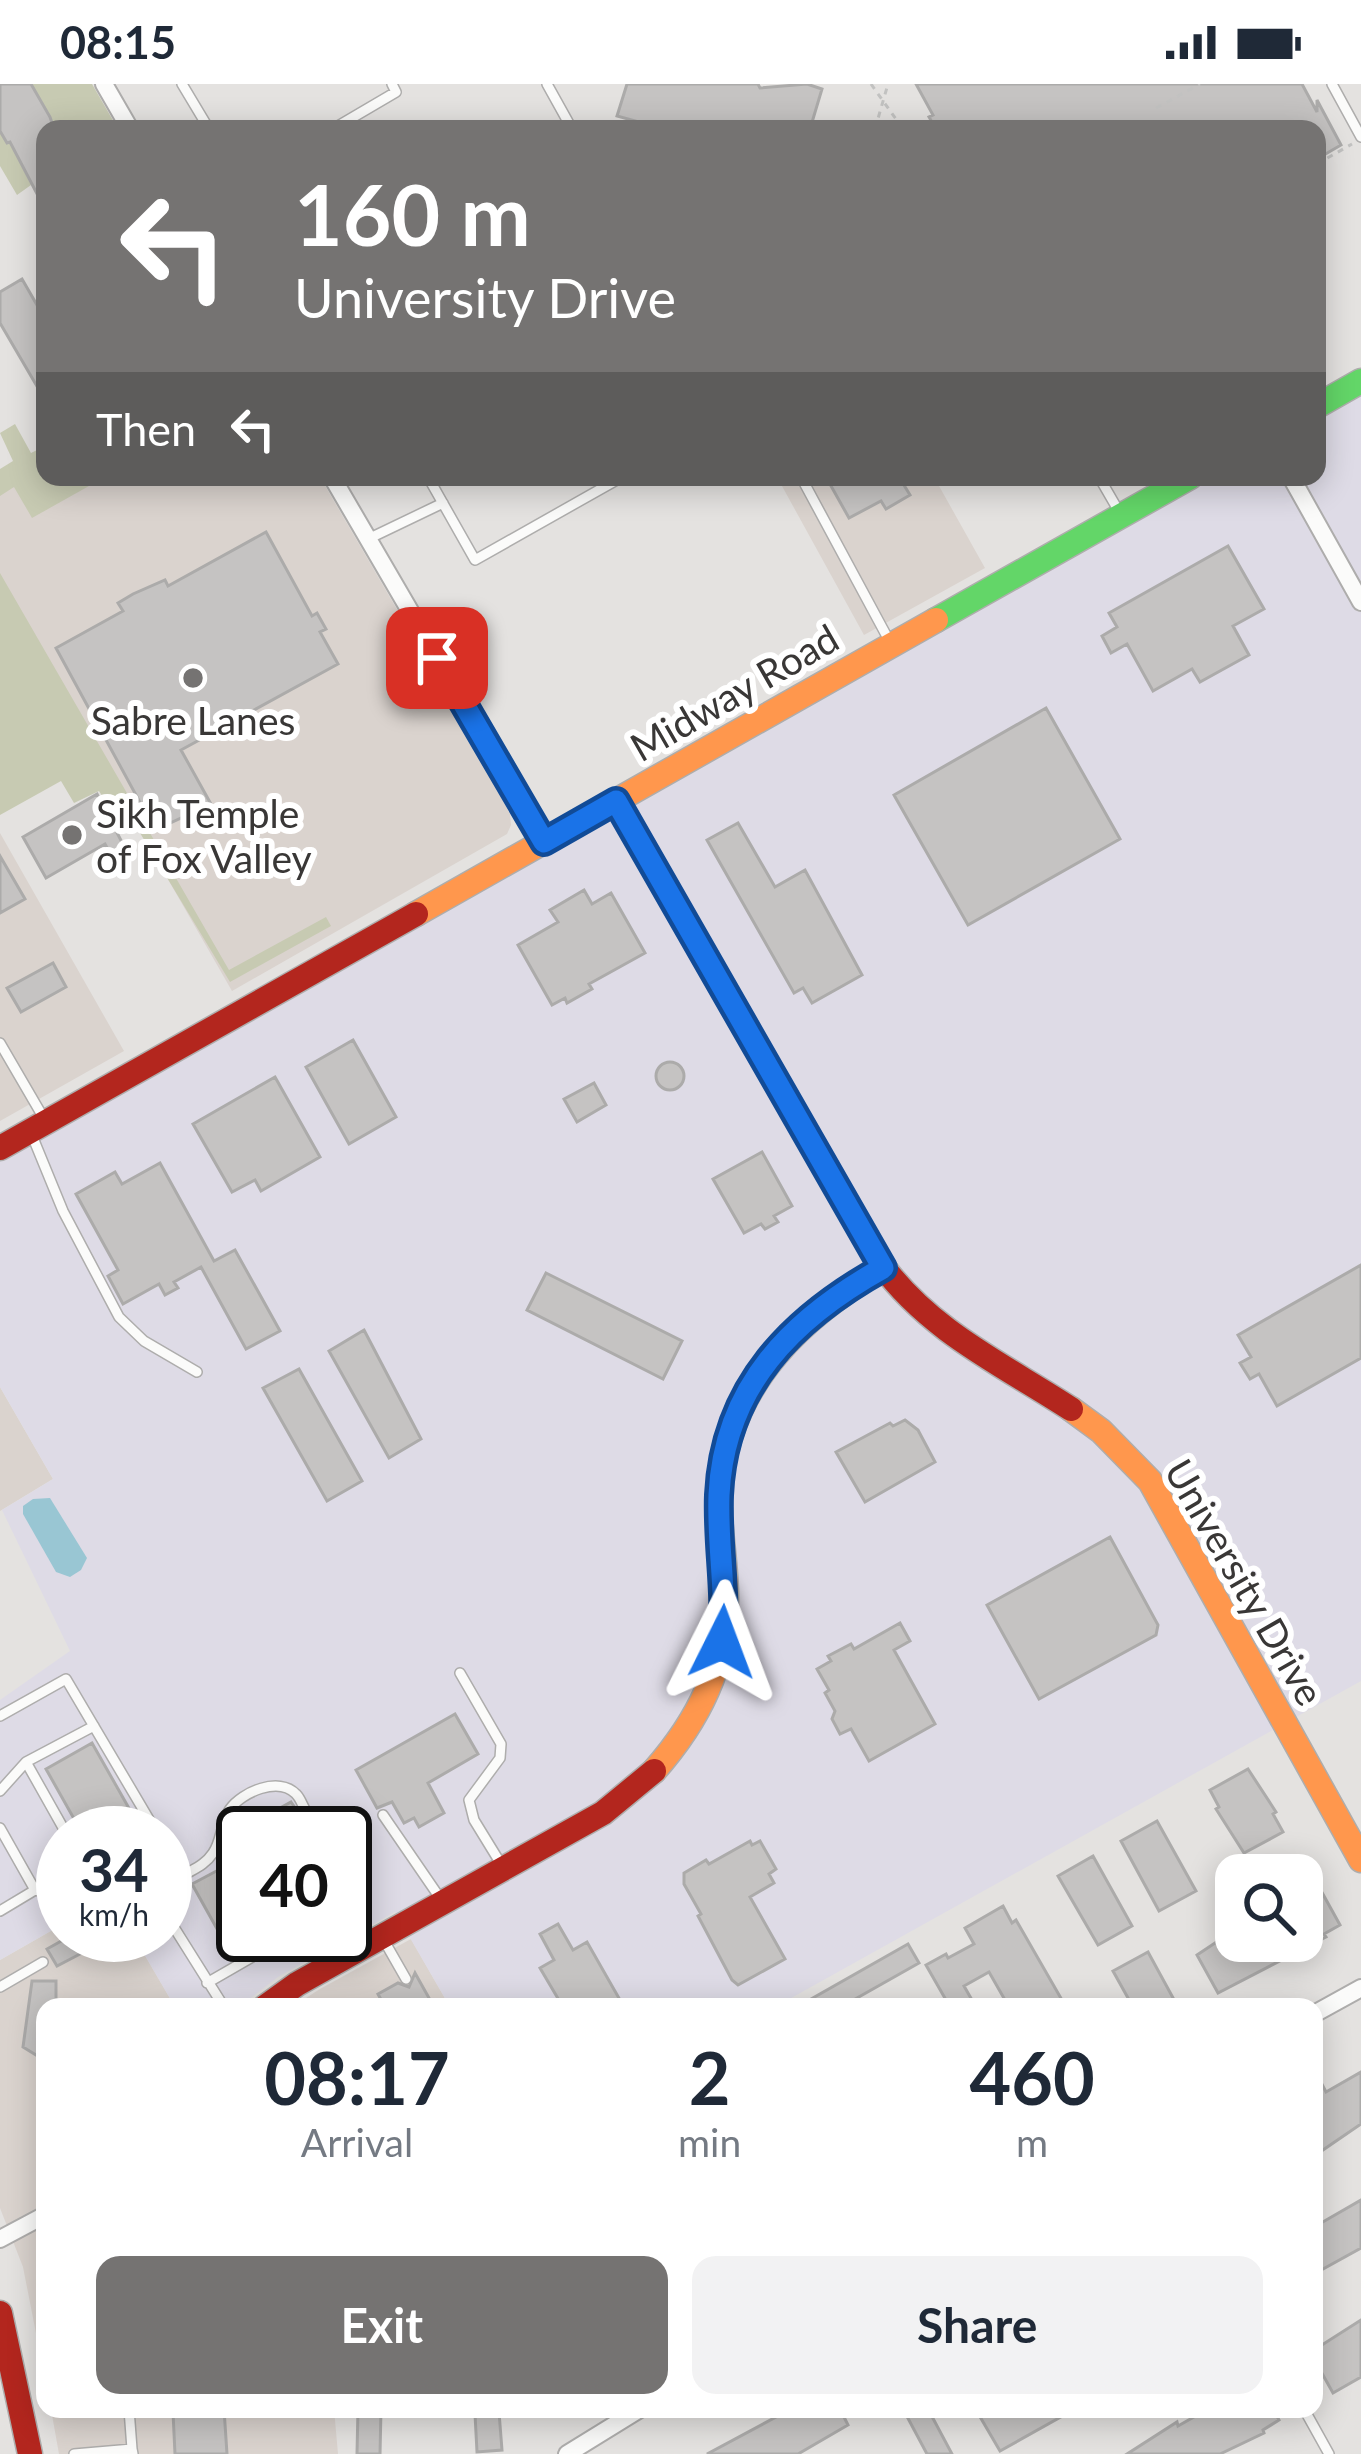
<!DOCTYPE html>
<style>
:root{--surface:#fff;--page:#f2f2f3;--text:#1f2937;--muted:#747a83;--accent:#757372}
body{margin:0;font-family:Lato,sans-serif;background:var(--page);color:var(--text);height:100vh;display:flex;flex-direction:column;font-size:45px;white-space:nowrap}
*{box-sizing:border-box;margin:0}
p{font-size:39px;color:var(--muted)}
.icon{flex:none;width:66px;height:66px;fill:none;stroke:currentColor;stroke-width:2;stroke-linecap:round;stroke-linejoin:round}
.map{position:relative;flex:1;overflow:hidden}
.panel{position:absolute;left:36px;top:1914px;width:1287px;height:420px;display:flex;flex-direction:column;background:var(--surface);border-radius:24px;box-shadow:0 6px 30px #0003}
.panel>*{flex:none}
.guide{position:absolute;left:36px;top:36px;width:1290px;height:366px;border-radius:24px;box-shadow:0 6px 30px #0003;background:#757372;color:#fff;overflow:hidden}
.buttons{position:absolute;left:1215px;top:1770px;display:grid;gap:24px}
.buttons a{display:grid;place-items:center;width:108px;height:108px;border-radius:24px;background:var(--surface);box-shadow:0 6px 30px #0003;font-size:60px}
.speed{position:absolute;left:36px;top:1722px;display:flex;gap:24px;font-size:60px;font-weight:700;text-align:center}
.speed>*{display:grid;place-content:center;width:156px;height:156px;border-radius:50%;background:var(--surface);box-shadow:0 6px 30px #0003;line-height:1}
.speed small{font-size:30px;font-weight:400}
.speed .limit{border:6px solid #111;border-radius:18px;background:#fff;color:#111}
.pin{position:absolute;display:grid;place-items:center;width:102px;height:102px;color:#fff;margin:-51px;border-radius:24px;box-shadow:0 6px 18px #0006}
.me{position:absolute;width:132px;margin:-66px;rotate:3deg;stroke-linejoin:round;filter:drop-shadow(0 0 9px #0008)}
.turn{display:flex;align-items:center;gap:42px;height:252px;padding:0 60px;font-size:54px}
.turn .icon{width:156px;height:156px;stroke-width:2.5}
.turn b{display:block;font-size:84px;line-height:102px}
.then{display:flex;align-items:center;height:114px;padding:0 60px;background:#0003;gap:24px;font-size:45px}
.eta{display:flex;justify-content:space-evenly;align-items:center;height:204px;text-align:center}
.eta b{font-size:72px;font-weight:700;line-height:84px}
.primary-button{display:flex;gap:24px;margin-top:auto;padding:24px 60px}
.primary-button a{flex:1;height:138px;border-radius:24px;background:var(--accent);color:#fff;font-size:48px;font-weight:700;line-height:138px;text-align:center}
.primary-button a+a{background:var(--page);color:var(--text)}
.status{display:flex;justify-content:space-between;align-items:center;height:84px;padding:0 60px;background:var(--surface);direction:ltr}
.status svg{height:33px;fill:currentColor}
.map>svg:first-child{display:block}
</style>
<div class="status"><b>08:15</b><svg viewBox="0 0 49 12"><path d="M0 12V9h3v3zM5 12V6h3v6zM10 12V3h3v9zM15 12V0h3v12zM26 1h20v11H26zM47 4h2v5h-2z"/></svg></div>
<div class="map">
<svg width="1361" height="2370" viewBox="0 0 1361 2370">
<rect width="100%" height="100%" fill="#e4e2e0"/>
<path fill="#dad3ce" d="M45 393H320L459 632 510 730 511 741 507 750 232 907 0 502V404Z
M777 393H934L985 484 864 551Z
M0 749 124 967 0 1037Z
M0 1303 53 1395 0 1427Z
M63 1840V1851H133L175 1923H45V2295L23 2183 0 2124V1876Z
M411 1855 450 1923H292L320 1905Z
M51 2325H334L338 2370H59Z"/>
<path fill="#dedbe6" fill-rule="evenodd" d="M1361 297V1597L775 1923H450L395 1828 278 1893 239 1923H175L133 1851H165V1749H63V1840L0 1876V1616L70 1567 2 1426 53 1395 0 1303V1064L1190 393H1317V322ZM243 1749H345V1851H243Z"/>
<path fill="#c7cab2" d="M28 0H92L118 45H54L33 3Z
M0 47 10 58 31 101 17 111 0 82Z
M15 340 31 369 45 362V393H105L32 434 14 403 0 412V385L13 377 0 349Z
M0 489 229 886 326 833 331 842 230 898 137 744 123 745 99 707 74 719 61 697 0 731Z"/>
<path fill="#99c6d3" d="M50 1414 87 1474 81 1486 70 1493 56 1488 23 1430V1422L33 1415Z"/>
<path fill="#c5c3c2" stroke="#acabaa" stroke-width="3" d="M0 0H31L50 33 54 45H45V125L10 58 7 59 0 47Z
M627 0H758L760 4 807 0 822 5 810 45H664L617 32Z
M916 0H1302L1317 28V16L1341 61 1317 75V45H936L929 33 933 31Z
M22 195 45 235V316L0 239V208Z
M826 393H899L910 411 886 425 881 417 849 434Z
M266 448 312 532 317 529 326 545 320 548 338 580 181 666 211 720 155 746 56 564 123 527 118 519 133 510 165 496 168 502Z
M1228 462 1264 525 1233 542 1249 571 1200 598 1192 585 1153 607 1127 560 1111 569 1102 552 1117 543 1109 529Z
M1046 624 1120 755 968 841 894 711Z
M97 710 127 768 114 776 105 760 46 794 23 753Z
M738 739 775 803 805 786 862 891 812 919 803 904 794 909 707 756Z
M0 772 25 815 0 829Z
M584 806 592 820 611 809 645 869 589 900 592 905 567 919 565 914 552 921 518 861 558 838 550 826Z
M53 879 66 903 21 928 7 904Z
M353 956 396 1033 349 1060 306 983Z
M656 992a14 14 0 1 1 28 0a14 14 0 1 1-28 0Z
M275 993 320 1073 261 1107 255 1096 232 1108 193 1040Z
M594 999 606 1021 577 1038 564 1015Z
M762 1068 792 1122 774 1132 778 1138 765 1145 761 1140 744 1149 713 1095Z
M160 1079 214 1177 235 1166 280 1247 246 1265 201 1183 174 1198 178 1204 165 1211 159 1200 123 1220 108 1192 118 1186 76 1110 115 1088 122 1100Z
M1361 1181V1274L1277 1322 1259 1290 1250 1295 1240 1279 1251 1273 1238 1251Z
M546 1189 682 1257 663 1295 527 1226Z
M364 1246 421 1355 389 1374 329 1267Z
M299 1285 362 1397 327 1417 263 1304Z
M905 1336 918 1346 935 1378 865 1418 836 1368 890 1339 893 1342Z
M1110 1453 1158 1541 1156 1551 1039 1615 987 1521Z
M900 1539 910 1557 894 1566 935 1640 869 1677 851 1645 840 1650 832 1635 835 1627 825 1609 829 1606 817 1585 831 1577 828 1572 851 1560 854 1565Z
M455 1630 478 1670 428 1699 444 1729 419 1743 414 1734 404 1739 392 1718 377 1724 356 1686Z
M92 1659 143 1749H82L46 1685Z
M1248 1685 1276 1728 1273 1730 1283 1748 1244 1769 1216 1725 1219 1723 1210 1706Z
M291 1718 303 1735H310L318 1727 330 1749H235Z
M1157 1737 1196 1807 1159 1827 1121 1757Z
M750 1757 752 1761 760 1757 776 1785 769 1790 774 1799 750 1813 785 1875 738 1901 732 1896 698 1832 701 1830 684 1800V1789L706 1776 709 1780Z
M1093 1772 1132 1842 1098 1861 1058 1792Z
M243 1773V1840L221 1852 192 1800Z
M1319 1803 1340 1841 1324 1850 1326 1853 1218 1909 1197 1871 1236 1845V1857H1302V1812Z
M1003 1822 1012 1839 1016 1836 1066 1923H1009L989 1888 964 1902 976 1923H950L926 1881 946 1870 948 1874 974 1860 965 1844Z
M558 1840 573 1866 587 1858 624 1923H563L540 1884 554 1876 540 1850Z
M72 1851 82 1869 57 1882 47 1865Z
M908 1860 919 1879 841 1923H797Z
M1148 1868 1178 1923H1133L1113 1887Z
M415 1889 434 1923H385L378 1910 398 1899 409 1903Z
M32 1897H56V1923H45V1966L36 1971 23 1963Z
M1314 1985 1326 2008 1361 1988V2040L1320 2068 1314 2057Z
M1361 2116V2164L1314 2190V2143Z
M1361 2236V2293L1333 2309 1314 2275V2266Z
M224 2325 227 2370H175L173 2328Z
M358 2325H381L380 2370H357Z
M791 2325H840L848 2341 798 2370H707Z
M903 2325H928L952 2370H927Z
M990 2325H1075L1000 2367 979 2331Z
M1208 2325H1273L1279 2336 1263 2346 1264 2349 1220 2370H1127L1177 2338 1178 2342Z
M499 2328 502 2366 477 2368 475 2330Z"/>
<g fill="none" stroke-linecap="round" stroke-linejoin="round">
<g stroke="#aeadac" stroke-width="12">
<path id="lane" d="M182 0 209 45
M547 0 572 45
M1332 0 1361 53
M333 45 396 8 392 0
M428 393 475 476 622 393
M801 393 891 560
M1099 393 1121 431
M368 455 443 419
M0 959 46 1038
M31 1049 63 1127 119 1233 144 1257 197 1288
M460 1589 501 1660 500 1674 469 1716 474 1736 501 1780
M0 1632 66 1595 157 1749
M0 1707 26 1678
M383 1731 440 1814
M0 1744 35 1806
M66 1749 26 1678 94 1642
M165 1812C174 1788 200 1789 213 1769 222 1756 221 1738 230 1725 242 1708 279 1692 296 1710 301 1715 302 1721 306 1727
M0 1827 35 1806 56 1811 63 1807
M165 1829 224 1923
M382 1853 406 1895
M207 1899 278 1858
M0 1903 43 1878
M129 2325 132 2365
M1304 2325 1329 2370
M74 2370 132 2365 133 2370"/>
</g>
<g stroke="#aeadac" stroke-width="20">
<path id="street" d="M104 0 130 45
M332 393 544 757
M1291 393 1361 518
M1314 1930 1361 1904
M0 2155 45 2131
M567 2370 640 2325"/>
</g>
<g stroke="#aeadac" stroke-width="27">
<path id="fast" d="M1317 322 1361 297
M936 536 1190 393"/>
</g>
<g stroke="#aeadac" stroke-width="27">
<path id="slow" d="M416 830 936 536
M1071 1325 1101 1347 1150 1397 1361 1776
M654 1687C698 1637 727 1581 726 1513 726 1473 716 1434 721 1394 733 1296 803 1232 883 1184"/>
</g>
<g stroke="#aeadac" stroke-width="27">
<path id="jam" d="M616 717 881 1180C931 1248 1002 1280 1071 1325
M0 1064 416 830
M265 1923 297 1900 603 1729 654 1687
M0 2229 30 2370"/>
</g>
<path stroke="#c2c2c1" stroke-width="3" stroke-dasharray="6 6" stroke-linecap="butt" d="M871 0 903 45
M1156 24 1200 0
M875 45 888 0
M1317 80 1352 60
M1126 393 1128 397"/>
<use href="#lane" stroke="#fbfbfa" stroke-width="9"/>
<use href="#street" stroke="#fbfbfa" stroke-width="16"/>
<use href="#fast" stroke="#63d668" stroke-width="24"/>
<use href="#slow" stroke="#ff974d" stroke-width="24"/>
<use href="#jam" stroke="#b3261e" stroke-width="24"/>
</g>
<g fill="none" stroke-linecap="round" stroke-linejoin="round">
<g stroke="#114b97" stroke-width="30">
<path id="route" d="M437 574 544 758 616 717 883 1184C793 1234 724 1302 719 1411 717 1461 727 1508 722 1558"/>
</g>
<use href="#route" stroke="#1a73e8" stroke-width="21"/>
</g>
<g fill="#757372" stroke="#fff" stroke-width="4.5">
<circle cx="193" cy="594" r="12"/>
<circle cx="72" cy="751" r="12"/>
</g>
<g text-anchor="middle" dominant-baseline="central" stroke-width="12" stroke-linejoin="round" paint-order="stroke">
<g font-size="39" fill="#393736" stroke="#fff">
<text transform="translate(734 608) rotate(-30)">Midway Road</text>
<text transform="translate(1245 1498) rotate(60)">University Drive</text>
</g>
<g font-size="39" fill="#393736" stroke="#fff">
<text x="193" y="636">Sabre Lanes</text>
<text x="96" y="729" text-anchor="start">Sikh Temple<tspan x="96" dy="45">of Fox Valley</tspan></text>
</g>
</g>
</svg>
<div class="buttons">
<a><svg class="icon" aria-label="search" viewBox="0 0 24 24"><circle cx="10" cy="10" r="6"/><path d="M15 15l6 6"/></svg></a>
</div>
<div class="speed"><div>34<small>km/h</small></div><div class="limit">40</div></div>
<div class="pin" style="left:437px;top:574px;background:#d93025"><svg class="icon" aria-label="arrive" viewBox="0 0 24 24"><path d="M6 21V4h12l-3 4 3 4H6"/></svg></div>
<svg class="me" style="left:722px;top:1558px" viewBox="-20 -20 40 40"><path d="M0-17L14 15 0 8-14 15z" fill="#1a73e8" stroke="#fff" stroke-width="4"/></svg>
<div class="guide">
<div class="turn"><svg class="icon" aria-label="left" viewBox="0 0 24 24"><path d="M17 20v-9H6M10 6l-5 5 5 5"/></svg><div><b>160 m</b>University Drive</div></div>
<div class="then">Then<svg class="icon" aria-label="left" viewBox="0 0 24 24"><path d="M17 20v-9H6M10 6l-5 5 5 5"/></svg></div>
</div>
<section class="panel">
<div class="eta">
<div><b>08:17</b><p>Arrival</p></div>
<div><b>2</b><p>min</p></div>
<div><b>460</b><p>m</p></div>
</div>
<div class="primary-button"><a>Exit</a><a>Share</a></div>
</section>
</div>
